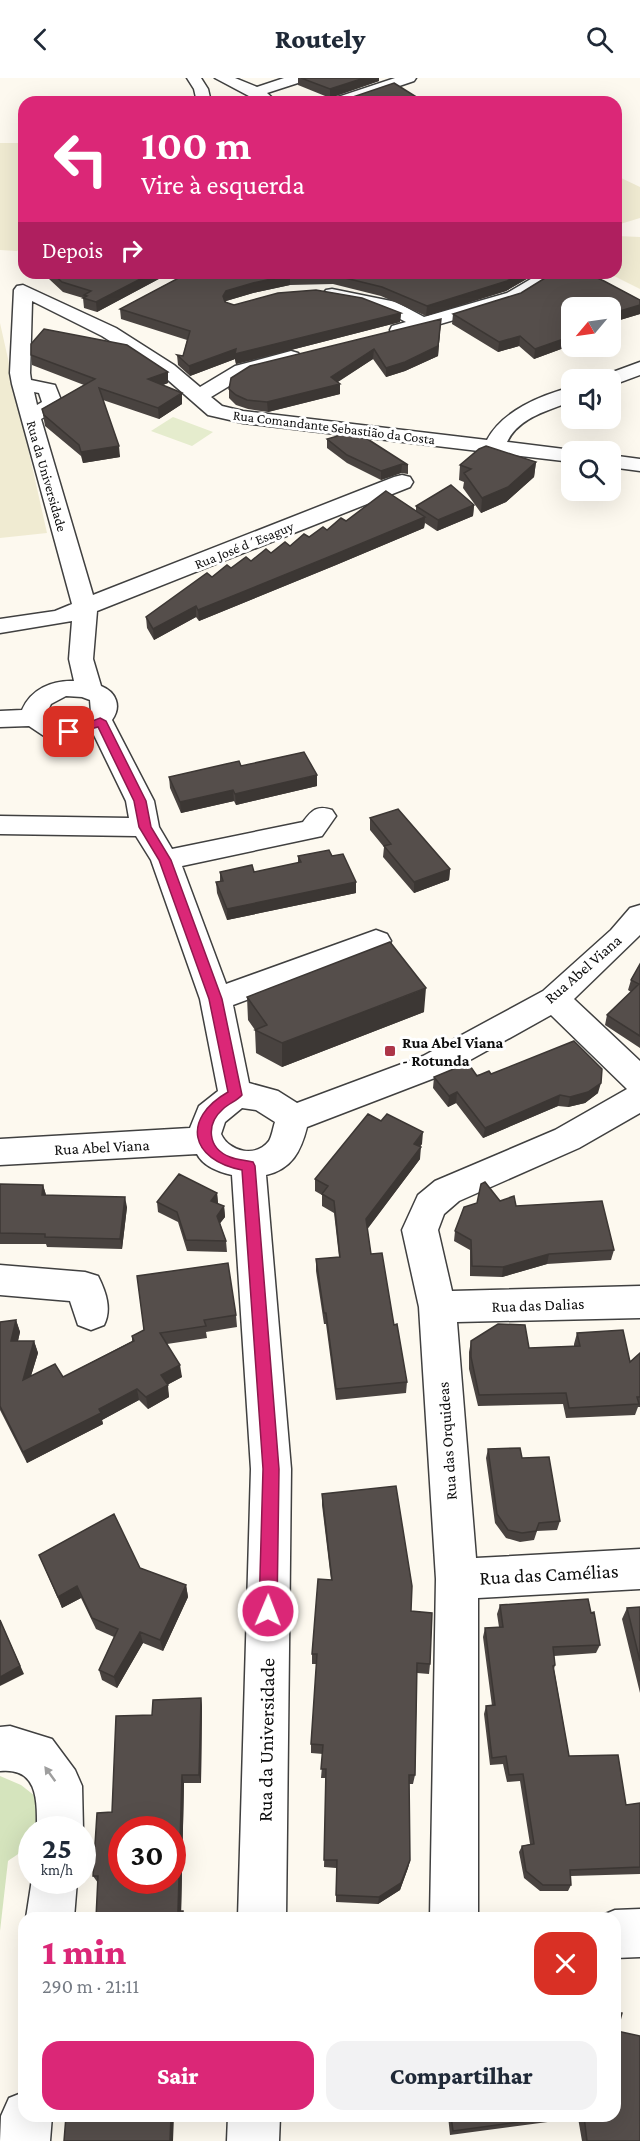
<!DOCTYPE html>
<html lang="pt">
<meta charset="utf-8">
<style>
:root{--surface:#fff;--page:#f2f2f3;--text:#1f2937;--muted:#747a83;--accent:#db2777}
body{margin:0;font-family:"Crimson Pro",serif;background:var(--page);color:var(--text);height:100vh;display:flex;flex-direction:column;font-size:22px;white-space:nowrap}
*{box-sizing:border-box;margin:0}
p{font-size:20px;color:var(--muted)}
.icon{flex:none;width:33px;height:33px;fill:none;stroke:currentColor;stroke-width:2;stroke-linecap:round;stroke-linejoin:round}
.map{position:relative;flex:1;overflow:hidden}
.panel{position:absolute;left:18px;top:1834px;width:603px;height:210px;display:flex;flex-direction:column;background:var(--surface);border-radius:18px;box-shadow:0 6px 24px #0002}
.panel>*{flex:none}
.guide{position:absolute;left:18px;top:18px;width:604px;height:183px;border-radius:18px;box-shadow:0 6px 24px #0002;background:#db2777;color:#fff;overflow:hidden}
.needle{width:39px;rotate:241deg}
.tools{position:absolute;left:561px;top:219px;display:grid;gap:12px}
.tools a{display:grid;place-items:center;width:60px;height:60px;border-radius:12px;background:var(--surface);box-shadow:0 6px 24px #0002;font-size:30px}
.speed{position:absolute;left:18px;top:1738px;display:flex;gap:12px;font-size:30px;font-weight:700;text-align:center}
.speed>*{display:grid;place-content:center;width:78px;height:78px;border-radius:50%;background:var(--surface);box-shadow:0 6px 24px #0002;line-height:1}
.speed small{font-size:15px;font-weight:400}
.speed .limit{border:9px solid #d22;background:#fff;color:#111}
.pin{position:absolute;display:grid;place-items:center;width:51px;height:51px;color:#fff;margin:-26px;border-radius:12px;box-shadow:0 3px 9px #0006}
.me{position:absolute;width:66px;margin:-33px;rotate:1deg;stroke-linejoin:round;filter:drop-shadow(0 0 4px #0008)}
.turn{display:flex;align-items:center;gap:21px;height:126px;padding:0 24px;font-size:27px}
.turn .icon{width:78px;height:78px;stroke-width:2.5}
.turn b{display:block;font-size:42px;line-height:51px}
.then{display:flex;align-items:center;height:57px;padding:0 24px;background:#0003;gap:12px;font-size:22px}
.round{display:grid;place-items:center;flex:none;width:63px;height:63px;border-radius:18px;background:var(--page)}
.overview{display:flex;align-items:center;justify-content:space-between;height:102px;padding:0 24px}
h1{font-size:36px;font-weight:800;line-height:45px;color:var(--accent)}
.primary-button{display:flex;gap:12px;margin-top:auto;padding:12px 24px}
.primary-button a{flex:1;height:69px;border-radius:18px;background:var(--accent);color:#fff;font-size:24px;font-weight:800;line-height:69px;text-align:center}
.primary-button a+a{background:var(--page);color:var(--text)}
header{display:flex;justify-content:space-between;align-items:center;height:78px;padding:0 24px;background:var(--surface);font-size:27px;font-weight:800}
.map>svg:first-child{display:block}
</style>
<header><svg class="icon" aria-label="back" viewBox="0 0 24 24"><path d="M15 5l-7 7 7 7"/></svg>Routely<svg class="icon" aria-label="search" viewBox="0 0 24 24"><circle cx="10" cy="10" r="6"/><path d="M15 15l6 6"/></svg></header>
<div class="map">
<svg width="640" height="2063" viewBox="0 0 640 2063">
<rect width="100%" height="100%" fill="#fdf9ef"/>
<path fill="#f0ebd2" d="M0 65H24V166L17 173 0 172Z
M617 98 640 109V140L617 147Z
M617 158 640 159V211L608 195H616Z
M0 245 47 455 0 460Z"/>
<path fill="#d5e4bd" d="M0 1698 21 1707 35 1718 38 1752H32C31 1769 21 1774 8 1783L0 1853Z"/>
<path fill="#e5eccd" d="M173 339 213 354 192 368 151 353Z"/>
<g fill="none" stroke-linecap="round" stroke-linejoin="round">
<g stroke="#404040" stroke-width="3">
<path id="minor" d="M187 0H201L208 11 211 24H197L194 11Z
M215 0H235L257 9 284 0H306L304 3 267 15 277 24H260Z
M395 0H416L414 3 352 24H330L332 21Z
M541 195H563L519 223 399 258 392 256 390 252 392 248 406 244 383 232 326 220 323 216 326 212 332 211 396 224 424 239 507 215Z
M23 207 116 250 174 287 200 309 235 288 291 273 298 275 301 279 298 283 249 296 211 319 222 328 243 333 487 362C502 333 541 317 572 309V323C548 333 519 339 507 364L580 373 572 374V384L243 345 208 337 160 295 102 258 32 223 30 295 31 302 55 307 63 327 60 331 41 341 93 517 394 399 402 397 410 399 413 404 410 409 97 533 93 581 101 608C116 614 122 628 112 642L154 723 159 749 172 771 303 744C312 732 317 727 332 732L336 738 322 758 182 788 226 906 376 852 387 856 391 863 387 870 233 927 249 1005 278 1013 297 1025 423 978 543 913 611 852 630 830 640 827V857L574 921 640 983V1035L579 1070 459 1123 444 1136 438 1152 452 1213 640 1208V1240L457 1244 476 1480 640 1471V1511L478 1520V1840H430L436 1501 419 1229 402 1152 418 1117 435 1103 555 1052 627 1011 551 937 445 996 307 1049C301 1073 292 1091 266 1097L291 1391 286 1840H238L251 1391 232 1097C219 1094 203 1088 197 1076L0 1087V1061L190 1050 199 1028 218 1013 200 921 151 782 136 758 0 756V738L129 740 126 723 94 657 71 662 44 658 29 648 0 649V633L22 632C31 611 52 602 74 603L69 581 72 543 0 555V541L55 533 72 526 12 306 10 295 14 212 17 208ZM34 314 39 315 42 324 37 327ZM66 618 82 619 90 622 91 634C81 647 54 653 47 634L51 626ZM242 1030 256 1032 275 1044C273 1050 272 1058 269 1063 256 1080 229 1074 221 1056L225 1044Z
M640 284V297L610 308V302H599L602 298Z
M610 377 640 381V393L610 389Z
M0 1187 85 1194 98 1198C106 1214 112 1231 104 1247L91 1252 78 1247 70 1223 0 1217Z
M10 1648 52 1661 75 1692 82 1708 83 1752 82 1753 37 1752C37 1724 39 1689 0 1693V1649Z
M32 1801V1803H77L74 1840H26Z
M640 1831V1879L615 1880V1840L598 1839 615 1832Z
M24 2014V2038H52L50 2063H0L1 2038 9 2020Z
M228 2038H280L279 2063H227Z"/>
</g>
<use href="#minor" fill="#fff" fill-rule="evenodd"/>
</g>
<path fill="#494340" d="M298 0H379V3L330 20 298 7Z
M348 19 418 20V24H348Z
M42 195H170L97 234 84 230 83 220 63 214 49 201H44Z
M188 195H537L506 213 426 238 381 218 333 206 290 207 253 215 226 223 225 225 234 227 401 235 400 244 236 286 235 281 190 298 178 287 177 277 183 278 187 262 121 241 120 231Z
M553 195H586L604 203 640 222V236L610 245V230H572V267L534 281 519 268 498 274 452 246 453 236 521 215Z
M441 241 438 278 405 293 386 299 373 281 338 304 340 316 268 334 248 331 236 327 229 320V311Z
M31 277 168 294V305L163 307 182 326 159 341 103 322 120 379 83 385 81 378 45 348 42 331 84 307 32 287Z
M327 361 408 387V396L401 395 381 402 347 385 327 370Z
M536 384 534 399 506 424 481 435 463 410 464 404 459 402 460 387Z
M474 427 473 438 437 453 425 445 424 450 336 487 199 543 196 539 154 562 147 550 146 539 212 499 231 490 290 468 346 443 416 433V428Z
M241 688 317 708 236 727 234 723 181 735 170 710 169 699Z
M370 740 450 791 449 802 414 815 383 779 384 769 370 752Z
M298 778H332L356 804V815L227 842 217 815 216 804 220 803V794H254L298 785Z
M640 886V970L605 947 607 937 631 914 628 912 631 902Z
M247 919 424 934 282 989 256 975 255 952 248 942Z
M491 996 598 1015 585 1025 568 1029 558 1028 483 1060 456 1025 448 1029 433 1010 434 999Z
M422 1066 420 1068V1081L367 1151 371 1176 394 1247 407 1304 406 1315 336 1322 326 1246H324L316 1193V1181L339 1179 334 1135 322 1128V1117L315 1113V1101Z
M0 1106 43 1107 46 1117 127 1129 122 1171 47 1169 46 1166H0Z
M217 1115 218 1126 224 1128 225 1139 220 1145 226 1163 227 1174 187 1173 178 1144 158 1134 157 1124Z
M500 1123 516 1128 614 1172 611 1182 547 1186 502 1199 470 1198V1172L454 1163 455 1153Z
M137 1198 236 1237 237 1249 206 1254 207 1260 167 1266 182 1299 167 1307 169 1319 148 1331 139 1322 102 1342 103 1346 27 1385 0 1332V1244L16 1242 20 1254 18 1263H34L38 1275 31 1298 63 1299 132 1263V1258L144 1252Z
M577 1255 630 1284 640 1275V1329H638L635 1337 566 1340 563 1326 478 1328 469 1291V1274L471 1263 529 1270 574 1268V1266Z
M488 1371 522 1380 560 1443 557 1452 537 1453 534 1462 520 1464 506 1460 495 1445 486 1380Z
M322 1416 411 1533 430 1586 429 1596 417 1595 415 1697 413 1706H409L410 1782 408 1790 400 1812 378 1826 336 1824V1790L324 1789 326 1700H321L323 1676 311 1675V1666L317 1586H312V1576L331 1502 322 1427Z
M39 1477 140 1490 186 1507 188 1519 163 1573 143 1565 117 1610 102 1602 99 1592 114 1559 96 1551 81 1520 62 1530Z
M500 1527 591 1535 600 1567 596 1575 554 1578 555 1587 554 1591 569 1678 626 1727 640 1725V1796L571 1798V1807L568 1813H540L524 1800 519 1774 522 1768 530 1766 520 1703 507 1704 503 1686 490 1687 484 1636 486 1628H492L483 1559 485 1550 499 1549 497 1536Z
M640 1529V1615L622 1541 627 1530Z
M201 1620 202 1629 201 1705H184L181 1833H183L185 1840H96L98 1805 93 1798 152 1637Z
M617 1953 640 2063H582L578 2040 450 2057 448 2038H615Z
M308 2038H342L309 2043Z"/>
<path fill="#3c3734" d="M364 0H379V3L330 20V11Z
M418 20V24H401Z
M43 195H49V201H44Z
M152 195H170L97 234 96 224Z
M521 195H537L506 213 426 238 427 228Z
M290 197V207L253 215 226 223 223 228V218L226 213 253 205Z
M640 227V236L610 245V236Z
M401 235 400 244 236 286 235 281 190 298 189 288 236 271Z
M441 241 438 278 405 293 386 299V290Z
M520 258 519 268 498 274 499 264Z
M572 258V267L534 281 535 271Z
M374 271 373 281 331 308V299Z
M168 294V305L149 312 148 301Z
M340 306V316L268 334 267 324Z
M182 315V326L159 341 158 330Z
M119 368 120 379 83 385 81 374Z
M536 384 534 399 506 424 481 435 482 420Z
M402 386 401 395 381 402V393Z
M474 427 473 438 437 453 438 442Z
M425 439 424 450 336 487 199 543 198 532Z
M196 528V539L154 562 153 551Z
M317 697V708L236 727 235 716Z
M233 712 234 723 181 735 180 724Z
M450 791 449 802 414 815V804Z
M356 804V815L227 842V831Z
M426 910 424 934 282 989V965Z
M601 1005 598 1015 585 1025 568 1029 570 1019Z
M457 1014 456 1025 448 1029 449 1018Z
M560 1017 558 1028 483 1060 485 1050Z
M423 1054 422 1066 413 1078 414 1066Z
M421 1069 420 1081 366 1153V1141Z
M43 1107 46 1117H42Z
M217 1115 218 1125 212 1133 211 1123Z
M125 1119 127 1129 122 1171 120 1161Z
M224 1128 225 1139 218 1148 217 1138Z
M549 1176 547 1186 502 1199 503 1189Z
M16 1242 20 1254 15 1275 11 1263Z
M34 1263 38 1275 26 1314 23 1302Z
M180 1287 182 1299 163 1309 161 1297Z
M168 1307 169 1319 148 1331 146 1319Z
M137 1311 139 1322 102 1342 103 1346 27 1385 23 1374 99 1331Z
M186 1507 188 1519 163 1573 160 1562Z
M77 1508 81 1520 62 1530 58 1519Z
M0 1542 24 1596 0 1608Z
M140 1554 143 1565 117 1610 114 1599Z
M201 1620 202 1629 201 1705 199 1697Z
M182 1697 184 1705 181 1840 178 1833Z
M410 1782 408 1790 400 1812 378 1826 379 1819Z
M171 2038H174L173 2063H170Z"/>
<path fill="#554e4b" stroke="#3c3734" stroke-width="1.5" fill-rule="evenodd" d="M301 0H364L330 11Z
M394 5 418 20 401 24H360L348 19H353Z
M52 195H152L96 224 83 220 87 218 84 217 91 213 62 204Z
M188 195H521L507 203 427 228 382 209 333 197H290L253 205 226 213 223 218 225 224 234 227 278 215 316 212 362 220 401 235 235 276 236 271 189 288 177 277 183 278 190 253 120 231Z
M553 195H586L604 203 640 222V227L610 236V230H572V258L535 271 520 258 499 264 453 236 521 215Z
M441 241 438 268 405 284 386 290 374 271 331 299 340 306 267 324 247 322 236 317 229 311 231 300 250 288Z
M44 251 127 267 168 294 148 301 182 315 158 330 99 310 119 368 81 374 79 367 44 337 42 331 95 301 31 277V266Z
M355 353 408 387 402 386 381 393 347 377 327 361Z
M486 368 536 384 508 409 482 420 464 395 471 391 460 387 479 371Z
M451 407 474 427 438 442 416 428Z
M386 413 425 439 336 476 198 532 196 528 153 551 146 539 207 495 212 499 227 487 231 490 246 479 251 483 266 471 271 475 285 464 290 468 304 456 309 459 323 449 327 452 341 440 346 443Z
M304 674 317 697 235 716 233 712 180 724 169 699 239 683 241 688Z
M398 731 450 791 414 804 384 768 391 766 370 740Z
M329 772 332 778 343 776 356 804 227 831 216 804 223 803 220 794 252 787 254 794 301 784 298 778Z
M390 864 426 910 282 965 255 952 267 947 247 919Z
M640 886V958L607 937 639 906 631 902Z
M574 963 602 991 601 1005 588 1014 570 1019 560 1017 485 1050 457 1014 449 1018 434 999 468 985 477 998 489 993 491 996Z
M368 1036 381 1043 387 1036 423 1054 414 1066 421 1069 366 1141 371 1176 382 1175 394 1247 397 1246 407 1304 336 1311 326 1235H324L316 1181 340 1179 334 1123 322 1116 328 1108 315 1101Z
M179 1096 217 1115 211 1123 224 1128 217 1138 226 1163 186 1162 177 1134 157 1124Z
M485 1104 500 1123 514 1118 516 1128 602 1123 614 1172 549 1176 503 1189 472 1188 471 1162 455 1153 464 1129 477 1125 481 1106Z
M0 1106 43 1107 42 1117 125 1119 120 1161 45 1159V1156L0 1155Z
M228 1185 236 1237 204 1242 206 1248 160 1255 180 1287 161 1297 168 1307 146 1319 137 1311 99 1331 101 1335 23 1374 0 1328V1244L16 1242 11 1263H34L23 1302 55 1286 63 1299 134 1263 132 1258 144 1252 137 1198Z
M498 1246 525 1247 529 1270 580 1268 577 1255 623 1252 630 1284 640 1275V1319H637L639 1326 569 1330 566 1315 479 1317 471 1279V1263Z
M520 1370 522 1380 549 1379 560 1443 539 1445 536 1453 522 1455 508 1452 497 1436 488 1371Z
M396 1408 412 1508 411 1533 432 1535 430 1586 417 1585 415 1697H409L410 1782 401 1805 379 1819 336 1817 337 1782H324L326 1691H321L323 1667 311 1666 317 1576H312L318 1501 332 1502 322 1416Z
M114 1436 140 1490 186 1507 160 1562 140 1554 114 1599 99 1592 118 1551 92 1540 77 1508 58 1519 39 1477Z
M588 1521 591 1535 594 1534 600 1567 553 1569 555 1587 553 1588 569 1678 618 1677 626 1727 640 1725V1789L570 1792 571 1807H543L526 1793 522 1768 534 1766 523 1696 509 1697 506 1678 492 1680 486 1628 495 1627 485 1550 503 1549 500 1527Z
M640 1529V1583L627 1530Z
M0 1542 20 1588 0 1599Z
M201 1620 199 1697H182L178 1833H183V1840H96L98 1798H93L97 1735 112 1734 116 1638 152 1637 153 1622ZM122 1752H172V1803H122Z
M615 1934 622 1935 617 1953 640 1958V2063H587L584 2038H615Z
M66 2038H171L170 2063H64Z
M451 2038H564L453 2053Z"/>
<defs><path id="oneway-solid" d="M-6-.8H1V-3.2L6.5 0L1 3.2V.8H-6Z" transform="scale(1.5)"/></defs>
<use fill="#9e9e9e" href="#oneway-solid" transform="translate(50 1696) rotate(-126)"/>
<path fill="#db2777" stroke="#8e194d" stroke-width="1.5" d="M100 640 106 643 146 723 151 749 171 782 222 921 242 1017C237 1023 229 1025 223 1031 206 1046 207 1070 230 1079 237 1082 246 1082 253 1084L255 1088 279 1391 277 1533 274 1539 268 1542 262 1539 259 1533 263 1391 242 1092C190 1082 181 1041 228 1014L209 921 159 782 139 749 134 723 98 649 69 657 64 654Z"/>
<rect fill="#ad3648" stroke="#fff" stroke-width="2" x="384" y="967" width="12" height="12" rx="3"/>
<g text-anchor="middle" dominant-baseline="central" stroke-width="6" stroke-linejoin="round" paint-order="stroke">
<g font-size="14" fill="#0d0d0d" stroke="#fff">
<text transform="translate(334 349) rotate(7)">Rua Comandante Sebastião da Costa</text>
<text transform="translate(47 398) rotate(74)">Rua da Universidade</text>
<text transform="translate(244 467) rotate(-22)">Rua José d´Esaguy</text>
</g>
<g font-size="16" fill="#0d0d0d" stroke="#fff">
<text transform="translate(583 891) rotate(-41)">Rua Abel Viana</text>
<text transform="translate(102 1069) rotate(-3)">Rua Abel Viana</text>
<text transform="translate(538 1227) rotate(-2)">Rua das Dalias</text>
<text transform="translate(447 1363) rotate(-94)">Rua das Orquideas</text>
</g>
<g font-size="16" font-weight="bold" fill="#0d0d0d" stroke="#fff" text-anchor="start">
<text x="402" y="964">Rua Abel Viana<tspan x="402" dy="18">- Rotunda</tspan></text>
</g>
<g font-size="20" fill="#0d0d0d" stroke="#fff">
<text transform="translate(549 1496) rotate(-3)">Rua das Camélias</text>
<text transform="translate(266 1662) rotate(-89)">Rua da Universidade</text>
</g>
</g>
</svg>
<div class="tools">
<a><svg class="needle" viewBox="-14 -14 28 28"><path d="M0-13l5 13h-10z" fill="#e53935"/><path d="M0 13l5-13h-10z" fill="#747a83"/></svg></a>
<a><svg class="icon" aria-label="sound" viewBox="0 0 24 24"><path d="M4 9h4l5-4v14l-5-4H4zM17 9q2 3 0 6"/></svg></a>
<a><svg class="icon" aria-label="search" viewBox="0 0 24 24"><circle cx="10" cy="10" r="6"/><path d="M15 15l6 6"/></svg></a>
</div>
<div class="speed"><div>25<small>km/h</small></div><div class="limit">30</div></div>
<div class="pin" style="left:69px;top:654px;background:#d93025"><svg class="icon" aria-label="arrive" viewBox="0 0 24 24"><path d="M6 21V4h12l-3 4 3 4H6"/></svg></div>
<svg class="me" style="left:268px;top:1533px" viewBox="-20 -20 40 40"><circle r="17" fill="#db2777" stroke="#fff" stroke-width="3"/><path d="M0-11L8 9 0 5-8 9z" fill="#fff"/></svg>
<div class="guide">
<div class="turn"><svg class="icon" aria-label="left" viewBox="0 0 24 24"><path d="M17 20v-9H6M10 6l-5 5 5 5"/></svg><div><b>100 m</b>Vire à esquerda</div></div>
<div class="then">Depois<svg class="icon" aria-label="right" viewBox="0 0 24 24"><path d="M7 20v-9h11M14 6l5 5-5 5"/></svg></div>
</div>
<section class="panel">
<div class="overview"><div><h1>1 min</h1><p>290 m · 21:11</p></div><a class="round" style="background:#d93025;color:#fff"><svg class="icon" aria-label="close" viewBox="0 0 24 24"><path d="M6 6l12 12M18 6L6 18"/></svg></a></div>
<div class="primary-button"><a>Sair</a><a>Compartilhar</a></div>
</section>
</div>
